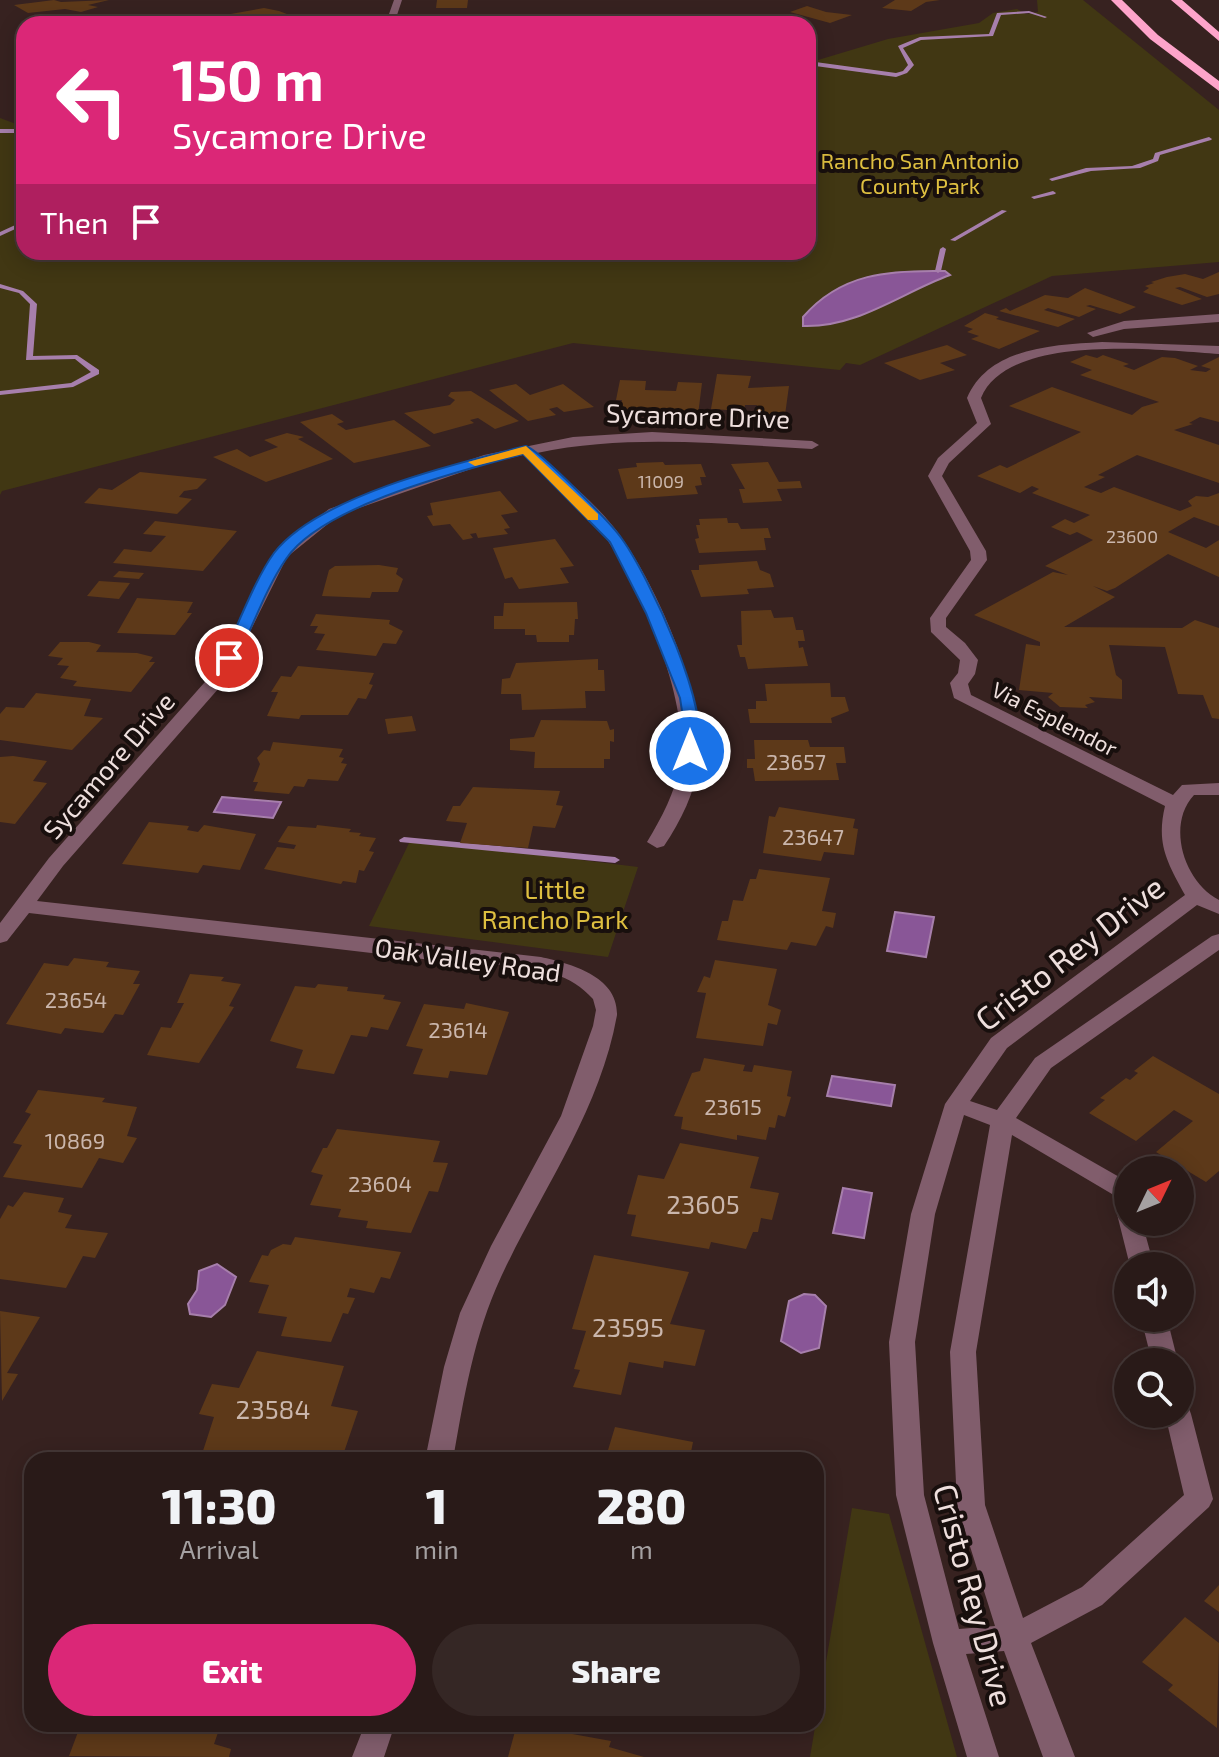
<!DOCTYPE html>
<style>
:root{--surface:#291a18;--page:#352725;--text:#f1f3f6;--muted:#a5a1a2;--line:#453837;--accent:#db2777}
body{margin:0;font-family:"Exo 2",sans-serif;background:var(--page);color:var(--text);height:100vh;display:flex;flex-direction:column;font-size:30px;white-space:nowrap}
*{box-sizing:border-box;margin:0}
p{font-size:26px;color:var(--muted)}
.icon{flex:none;width:44px;height:44px;fill:none;stroke:currentColor;stroke-width:2;stroke-linecap:round;stroke-linejoin:round}
.map{position:relative;flex:1;overflow:hidden}
.drawer{position:absolute;left:24px;top:1452px;width:800px;height:280px;display:flex;flex-direction:column;background:var(--surface);border-radius:24px;box-shadow:0 4px 20px #0003,0 0 0 2px var(--line)}
.drawer>*{flex:none}
.hud{position:absolute;left:16px;top:16px;width:800px;height:244px;border-radius:24px;box-shadow:0 4px 20px #0003,0 0 0 2px var(--line);background:#db2777;color:#fff;overflow:hidden}
.needle{width:52px;rotate:47deg}
.controls{position:absolute;left:1114px;top:1156px;display:grid;gap:16px}
.controls a{display:grid;place-items:center;width:80px;height:80px;border-radius:50%;background:var(--surface);box-shadow:0 4px 20px #0003,0 0 0 2px var(--line);font-size:40px}
.pin{position:absolute;display:grid;place-items:center;width:68px;height:68px;color:#fff;margin:-34px;border:4px solid #fff;border-radius:50%;box-shadow:0 2px 8px #0007}
.me{position:absolute;width:88px;margin:-44px;rotate:0deg;stroke-linejoin:round;filter:drop-shadow(0 0 6px #0008)}
.turn{display:flex;align-items:center;gap:28px;height:168px;padding:0 24px;font-size:36px}
.turn .icon{width:104px;height:104px;stroke-width:2.5}
.turn b{display:block;font-size:56px;line-height:68px}
.then{display:flex;align-items:center;height:76px;padding:0 24px;background:#0003;gap:16px;font-size:30px}
.eta{display:flex;justify-content:space-evenly;align-items:center;height:136px;text-align:center}
.eta b{font-size:48px;font-weight:800;line-height:56px}
.cta{display:flex;gap:16px;margin-top:auto;padding:16px 24px}
.cta a{flex:1;height:92px;border-radius:48px;background:var(--accent);color:#fff;font-size:32px;font-weight:800;line-height:92px;text-align:center}
.cta a+a{background:var(--page);color:var(--text)}
.map>svg:first-child{display:block}
</style>
<div class="map">
<svg width="1219" height="1757" viewBox="0 0 1219 1757">
<rect width="100%" height="100%" fill="#372220"/>
<path fill="#413713" d="M1037 0H1083L1219 110V262L1052 276 860 365 846 363 840 370 573 343 2 491 0 495V118L24 127V252H808V63L888 39 979 23 993 13 1017 9 1026 14 1038 12Z
M411 839 638 867 608 957 369 926Z
M852 1508 889 1514 957 1757H810Z"/>
<path fill="#895697" stroke="#a77fac" stroke-width="2" d="M945 271 950 275C901 293 857 328 803 326V317C841 273 889 270 945 271Z
M222 797 281 802 273 818 214 812Z
M895 912 934 917 926 957 887 951Z
M832 1076 895 1085 891 1106 827 1096Z
M843 1188 872 1193 864 1238 833 1233Z
M217 1264 236 1277 225 1305 211 1317 190 1314 188 1304 197 1290 199 1271Z
M804 1294 815 1295 826 1306 819 1348 801 1353 781 1341 789 1301Z"/>
<g fill="none" stroke-linecap="round" stroke-linejoin="round">
<path fill="#a77fac" fill-rule="evenodd" d="M1029 11 1047 17 1045 18 1029 13 1001 15 993 36 921 40 903 48 914 65 907 73 896 77 808 65V61L896 73 903 71 908 65 898 46 920 37 989 34 997 13Z
M0 129H24V133H0Z
M1209 137 1212 139 1211 140 1160 155 1158 161 1140 168 1091 171 1052 181 1049 179 1086 168 1132 166 1153 159 1155 153Z
M1053 191 1056 193 1055 194 1034 199 1031 197Z
M1002 210 1007 211 955 241 950 240Z
M24 221V225L0 236V232Z
M943 247 946 249 941 271 938 273 935 271 940 249Z
M0 284 23 291 37 304 33 356 77 355 99 370V374L73 387 0 395V391L71 383 91 372 75 359 26 360 30 304 19 293 0 288Z
M404 837 615 857 620 860 615 863 400 842 399 840Z"/>
</g>
<path fill="#5d3919" d="M54 0 61 2 109 0 88 5 98 7 81 12 65 9 28 13 14 5Z
M437 0H468L467 8H436Z
M895 0H940L926 2 911 11 882 8Z
M807 6 826 12 852 15 830 23 790 12Z
M264 8 279 11 305 21 240 24 248 21 225 15Z
M135 18 142 24H101V22Z
M1219 272V294L1207 297 1180 287 1175 288 1202 299 1182 305 1143 292 1149 288 1145 286 1154 283 1151 282 1167 277 1185 274 1203 279Z
M1085 288 1136 307 1120 314 1090 305 1086 306 1096 309 1079 317 1048 308 1044 310 1075 319 1058 327 999 311 1006 308 1010 311 1045 295 1068 298Z
M985 313 999 317 996 319 1040 331 999 349 971 339 979 336 967 332 973 329 964 326Z
M947 345 967 355 940 363 955 370 920 380 884 363Z
M1086 355 1097 358 1103 355 1129 364 1123 366 1134 370 1162 357 1175 358 1198 366 1190 370 1206 372 1211 369 1201 366 1219 357V422L1200 417 1189 423 1193 424 1174 430 1219 445V483L1137 455 1098 475 1105 477 1084 487 1101 493 1114 487 1180 511 1192 506 1188 501 1196 496 1208 497 1219 493V526L1194 517 1168 532 1206 548 1219 540V577L1168 554 1115 588 1107 591 1093 586 1115 597 1064 627 1182 628 1195 620 1219 628V719L1212 718 1203 695 1178 694 1165 647 1109 645 1116 675 1122 680V699L1089 697 1095 702 1085 705 1088 708 1060 707 1048 697 1053 693 1019 690 1026 644 1040 646V642L974 615 1053 572 1068 575 1045 566 1093 540 1077 532 1070 535 1051 527 1065 519 1074 523 1090 515 1032 493 1039 489 1032 486 1020 493 977 476 1000 465 1007 468 1081 432 1009 406 1052 387 1132 415 1142 407 1159 402 1080 375 1092 370 1070 362Z
M717 374 751 376 748 388 789 386 785 415 755 413 757 405H745L744 411 711 409Z
M620 380 646 381 645 390 676 391 678 382 702 383 698 415 618 411 622 400H616Z
M516 384 530 395 563 384 594 407 564 412 557 407 549 409 556 415 528 421 489 390Z
M471 391 519 421 495 429 478 418 470 420 474 423 434 434 404 413 450 405 455 400 448 396 451 392Z
M332 414 344 422 337 424 346 430 394 420 431 446 354 463 300 422Z
M287 433 304 437 298 439 333 459 266 482 213 457 237 449 250 457 278 447 264 440Z
M663 462 665 465 701 464 706 477H700L702 485 695 486 698 494 627 499 618 469 637 467 636 463Z
M768 462 779 482 800 481 802 488 777 489 782 501 743 503 739 489H745L731 464Z
M140 472 207 479 197 489 184 491 179 497 192 499 177 514 84 503 99 488 112 490Z
M500 491 518 512 501 515 510 528 504 529 508 534 478 538 476 533 470 534 473 538 463 540 450 524 433 526 427 516 433 515 430 503Z
M727 518 728 523H738L741 529 768 528 771 538H764L766 550 699 553 695 539 699 538 696 525H700L699 519Z
M155 521 237 531 203 571 113 563 124 549 151 552 166 536 143 534Z
M555 539 574 566 560 568 569 583 519 589 512 577 505 579 493 548Z
M757 561 760 570 770 574 774 587 747 589 749 594 701 597 691 570H699V565Z
M379 565 398 568 396 574 403 579 398 592H372L370 598 322 596 329 570 335 566Z
M119 571 144 573 139 579 113 577Z
M99 581 130 583 119 599 87 596Z
M137 598 193 602 187 613H192L175 635 117 633Z
M577 602 578 619H575L574 635H569V642H537L536 635H525V629H494V616H503L504 603Z
M771 610 774 618 793 617 796 630H803L805 641H798L799 648 803 647 808 666 748 669 745 657H740L737 645H742L741 611Z
M316 614 390 620 389 624 403 631 396 644 383 643 376 656 316 650 325 634 314 633 318 626H310Z
M60 642H89L101 645 96 652 137 653 153 657 149 662H155L131 692 73 686 77 681 60 678 69 666 57 665 63 658 48 656Z
M598 659V670H604L605 691H585L586 708 522 710 521 694H501L502 679 510 678 516 663Z
M298 666 374 673 369 684 373 685 366 699 358 698 348 715H301L299 719 267 716 278 692H271L281 676 291 677Z
M830 683 831 697H845L849 711 831 718 832 723H750L748 709H756V701H767L765 684Z
M36 693 91 699 84 716 103 718 72 750 0 740V714L6 707 24 708Z
M412 716 416 731 388 734 385 719Z
M541 720 607 721 610 730 614 729V742L610 741V759H604V768H534L535 752 510 750V739L534 737Z
M754 740H808L810 747H844L846 763H836L839 780 755 781 753 768H747V759H755Z
M273 742 343 749 339 757 344 758 341 763 347 764 338 781 308 779 304 787 294 786 289 794 254 791 258 782H253L260 764 257 758 264 750 270 751Z
M13 756 47 761 33 781 47 783 15 824 0 822V757Z
M473 787 560 791 556 805 563 806 555 828 533 826 528 848 460 843 467 823 446 821 453 806H460Z
M779 807 855 819 853 828 858 829 854 855 824 852 821 861 763 853 769 816 775 817Z
M149 822 189 826 187 830 198 832 204 825 256 834 240 870 203 865 198 873 122 864Z
M317 825 351 829 349 832 361 833 359 836 376 838 369 851 374 852 364 871 359 870 356 883 343 881 341 884 264 869 277 847 294 849 296 845 278 842 288 826 316 828Z
M759 869 830 878 822 911 836 913 833 928 826 926 816 946 791 942 787 950 717 940 722 921H728L733 900 743 901 750 879H756Z
M74 958 109 962 106 967 140 971 133 984H140L123 1015 115 1014 103 1033 65 1028 61 1034 6 1024 44 963 68 966Z
M715 960 777 969 768 1005 781 1010 777 1025 768 1023 763 1046 696 1038 706 993 697 992 704 976 710 978Z
M190 974 224 977 221 981 241 984 229 1006 234 1007 199 1063 147 1055 161 1027 171 1028 184 1003H177Z
M318 984 348 987 347 991 385 995 383 999 401 1002 388 1030 371 1027 367 1037 351 1035 334 1074 296 1068 303 1050 270 1041 295 986 315 988Z
M466 1003 509 1012 487 1075 450 1071 448 1078 413 1074 423 1049 406 1046 424 1004 464 1009Z
M1153 1056 1219 1094V1171L1206 1182 1156 1152 1193 1121 1174 1110 1136 1141 1089 1113 1105 1100 1100 1098 1126 1078 1130 1080 1138 1073 1134 1071Z
M704 1058 745 1065 743 1071 752 1072 754 1065 792 1071 787 1096 791 1097 785 1117 778 1115 775 1128 769 1127 766 1140 737 1135V1140L681 1129 683 1117 674 1116 692 1073 700 1071Z
M38 1090 105 1098 102 1102 137 1107 127 1136 137 1138 123 1163 99 1158 82 1188 3 1177 22 1145 13 1143 31 1114 25 1112Z
M337 1129 440 1141 433 1162 448 1163 438 1192 429 1191 411 1233 366 1228 368 1221 338 1217 341 1209 310 1205 323 1175 311 1172 323 1148H327Z
M680 1143 759 1157 750 1188 779 1193 772 1220 761 1218 758 1232H753L746 1249 711 1242 709 1249 631 1236 636 1215 627 1214 638 1175 664 1179Z
M24 1192 64 1198 58 1212 72 1215 65 1228 108 1233 95 1258 83 1256 66 1288 0 1279V1219L8 1205 13 1207Z
M295 1237 401 1252 390 1279 381 1277 374 1293 350 1288 347 1297 355 1298 348 1314 343 1313 331 1342 281 1336 287 1317 258 1313 269 1285 249 1282 262 1255 268 1256 271 1250 283 1244 291 1245Z
M594 1255 689 1272 670 1324 705 1330 695 1366 664 1361 663 1368 629 1362 621 1395 573 1387 580 1370 574 1369 586 1331 572 1329Z
M0 1311 40 1317 7 1373 18 1374 2 1401Z
M257 1351 344 1366 331 1406 358 1411 343 1455H336L334 1460H215L201 1457 214 1417 199 1414 212 1384 239 1388Z
M615 1427 693 1442 690 1457 696 1460H605Z
M1219 1585V1612L1204 1601Z
M1185 1617 1219 1643 1217 1728 1168 1690 1173 1685 1142 1662Z
M81 1724H221L214 1744 231 1749 229 1757 69 1756Z
M517 1724 611 1741 609 1747 644 1757H508Z"/>
<g fill="none" stroke-linecap="round" stroke-linejoin="round">
<path fill="#815d6c" fill-rule="evenodd" d="M394 0H402L396 18 381 24H368L389 14Z
M1219 314V322L1124 329 1093 337 1087 333 1124 321Z
M1102 342 1219 346V354C1160 350 1008 332 981 398L991 424 949 463 942 476 986 551 987 560 946 618V627L965 643 978 660 975 674 968 684 971 695 1173 795 1182 785 1219 783V795H1194C1166 825 1184 882 1219 900V914L1197 905 1007 1048 970 1101 997 1110 1035 1058 1212 936 1219 934V950L1051 1068 1016 1118 1128 1182V1222H1142L1154 1266H1130L1112 1194 1012 1135 976 1352 985 1505 1023 1618 1082 1587 1184 1495 1165 1414H1180V1404L1188 1406 1191 1414 1213 1499 1209 1507 1102 1605 1031 1643 1075 1757H1043L1004 1651 966 1654 999 1757H967L933 1643 896 1495 889 1342 911 1214 945 1104 991 1038 1185 895C1167 862 1156 844 1165 806L954 698 950 683 958 673 960 660 931 632 930 618 971 560 970 551 928 476 938 458 977 423 967 398C989 347 1053 345 1102 342ZM964 1115 990 1125 950 1352 957 1505 995 1626 959 1629 924 1495 915 1342 935 1214Z
M652 432 812 441 819 445 812 449C720 444 628 434 537 453 562 477 590 498 612 525 652 573 708 699 699 762 695 792 681 821 664 846L657 848 647 842C662 817 675 793 680 764 691 705 639 578 601 532 578 504 549 481 523 455L488 463 339 515 287 557 226 680 63 866 37 901 541 957C571 964 618 976 617 1015 600 1111 541 1191 501 1277 474 1335 464 1397 453 1460H425L444 1367 460 1313 491 1246 561 1116 593 1026 596 1010 593 999C560 961 503 966 457 963L29 913 7 941 0 943V923L49 858 212 674 274 552 329 509 484 455 573 437Z
M1141 1318H1167L1178 1362H1152Z
M365 1724H395L384 1757H352Z"/>
<path fill="#fda4ca" fill-rule="evenodd" d="M1111 0H1122L1158 35 1219 81V91L1150 39Z
M1171 0H1182L1219 32V41Z"/>
</g>
<path fill="#1a73e8" stroke="#114b97" stroke-width="2" d="M526 446C540 451 612 524 622 539 648 575 715 715 696 754L690 756 682 751 684 724 680 698 646 613 610 542 523 454C461 471 322 505 286 559 266 588 253 626 237 658L224 662 222 658C237 628 255 579 274 553 318 496 457 463 526 446Z"/>
<path fill="#f59e0b" d="M526 446 598 514V520H588L523 454 475 466 468 462Z"/>
<g text-anchor="middle" dominant-baseline="central" stroke-width="8" stroke-linejoin="round" paint-order="stroke">
<g font-size="18" fill="#cab6ac">
<text x="661" y="481">11009</text>
<text x="1132" y="536">23600</text>
</g>
<g font-size="22" fill="#debf40" stroke="#180f0d">
<text x="920" y="160">Rancho San Antonio<tspan x="920" dy="25">County Park</tspan></text>
</g>
<g font-size="22" fill="#eedfdd" stroke="#180f0d">
<text transform="translate(1055 718) rotate(27)">Via Esplendor</text>
</g>
<g font-size="22" fill="#cab6ac">
<text x="796" y="761">23657</text>
<text x="813" y="836">23647</text>
<text x="76" y="999">23654</text>
<text x="458" y="1029">23614</text>
<text x="733" y="1106">23615</text>
<text x="75" y="1140">10869</text>
<text x="380" y="1183">23604</text>
</g>
<g font-size="26" fill="#eedfdd" stroke="#180f0d">
<text transform="translate(698 415) rotate(2)">Sycamore Drive</text>
<text transform="translate(108 765) rotate(-49)">Sycamore Drive</text>
<text transform="translate(468 959) rotate(8)">Oak Valley Road</text>
</g>
<g font-size="26" fill="#debf40" stroke="#180f0d">
<text x="555" y="888">Little<tspan x="555" dy="30">Rancho Park</tspan></text>
</g>
<g font-size="26" fill="#cab6ac">
<text x="703" y="1203">23605</text>
<text x="628" y="1326">23595</text>
<text x="273" y="1408">23584</text>
</g>
<g font-size="32" fill="#eedfdd" stroke="#180f0d">
<text transform="translate(1069 952) rotate(-38)">Cristo Rey Drive</text>
<text transform="translate(975 1595) rotate(75)">Cristo Rey Drive</text>
</g>
</g>
</svg>
<div class="controls">
<a><svg class="needle" viewBox="-14 -14 28 28"><path d="M0-13l5 13h-10z" fill="#e53935"/><path d="M0 13l5-13h-10z" fill="#a5a1a2"/></svg></a>
<a><svg class="icon" aria-label="sound" viewBox="0 0 24 24"><path d="M4 9h4l5-4v14l-5-4H4zM17 9q2 3 0 6"/></svg></a>
<a><svg class="icon" aria-label="search" viewBox="0 0 24 24"><circle cx="10" cy="10" r="6"/><path d="M15 15l6 6"/></svg></a>
</div>
<div class="pin" style="left:229px;top:658px;background:#d93025"><svg class="icon" aria-label="arrive" viewBox="0 0 24 24"><path d="M6 21V4h12l-3 4 3 4H6"/></svg></div>
<svg class="me" style="left:690px;top:751px" viewBox="-20 -20 40 40"><circle r="17" fill="#1a73e8" stroke="#fff" stroke-width="3"/><path d="M0-11L8 9 0 5-8 9z" fill="#fff"/></svg>
<div class="hud">
<div class="turn"><svg class="icon" aria-label="left" viewBox="0 0 24 24"><path d="M17 20v-9H6M10 6l-5 5 5 5"/></svg><div><b>150 m</b>Sycamore Drive</div></div>
<div class="then">Then<svg class="icon" aria-label="arrive" viewBox="0 0 24 24"><path d="M6 21V4h12l-3 4 3 4H6"/></svg></div>
</div>
<section class="drawer">
<div class="eta">
<div><b>11:30</b><p>Arrival</p></div>
<div><b>1</b><p>min</p></div>
<div><b>280</b><p>m</p></div>
</div>
<div class="cta"><a>Exit</a><a>Share</a></div>
</section>
</div>
